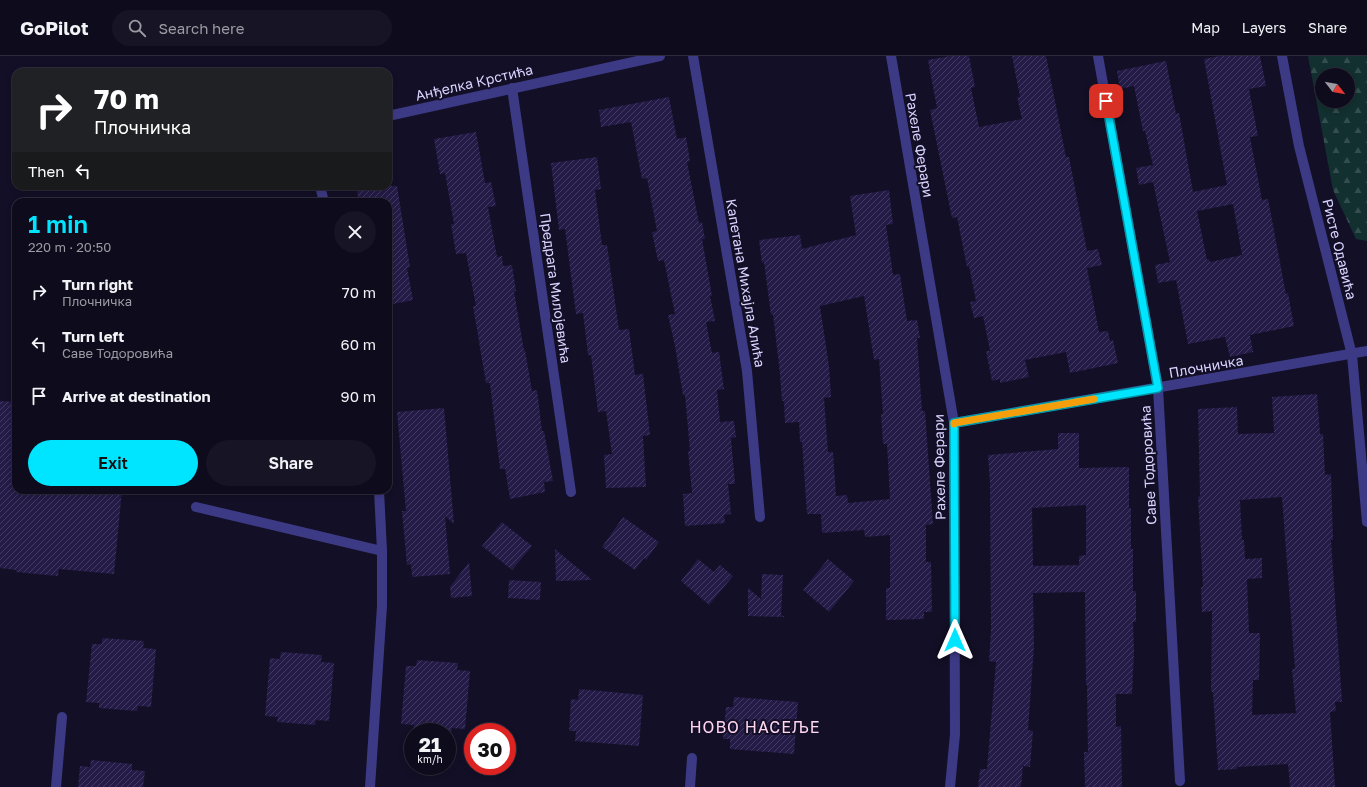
<!DOCTYPE html>
<meta charset="utf-8">
<style>
:root{--surface:#0e0b1c;--page:#171425;--text:#f1f3f6;--muted:#9b9ba3;--line:#2e2b3b;--accent:#00e5ff}
body{margin:0;font-family:"Golos Text",sans-serif;background:var(--page);color:var(--text);height:100vh;display:flex;flex-direction:column;font-size:15px;white-space:nowrap}
*{box-sizing:border-box;margin:0}
p{font-size:13px;color:var(--muted)}
.icon{flex:none;width:22px;height:22px;fill:none;stroke:currentColor;stroke-width:2;stroke-linecap:round;stroke-linejoin:round}
.map{position:relative;flex:1;overflow:hidden}
.details{position:absolute;left:12px;top:142px;width:380px;height:296px;display:flex;flex-direction:column;background:var(--surface);border-radius:12px;box-shadow:0 2px 6px #0003,0 0 0 1px var(--line)}
.details>*{flex:none}
.hud{position:absolute;left:12px;top:12px;width:380px;height:122px;border-radius:12px;box-shadow:0 2px 6px #0003,0 0 0 1px var(--line);background:#202124;color:#fff;overflow:hidden}
.needle{width:26px;rotate:121deg}
.fabs{position:absolute;left:1315px;top:12px;display:grid;gap:8px}
.fabs a{display:grid;place-items:center;width:40px;height:40px;border-radius:50%;background:var(--surface);box-shadow:0 2px 6px #0003,0 0 0 1px var(--line);font-size:20px}
.speed{position:absolute;left:404px;top:667px;display:flex;gap:8px;font-size:20px;font-weight:700;text-align:center}
.speed>*{display:grid;place-content:center;width:52px;height:52px;border-radius:50%;background:var(--surface);box-shadow:0 2px 6px #0003,0 0 0 1px var(--line);line-height:1}
.speed small{font-size:10px;font-weight:400}
.speed .limit{border:6px solid #d22;background:#fff;color:#111}
.pin{position:absolute;display:grid;place-items:center;width:34px;height:34px;color:#fff;margin:-17px;border-radius:8px;box-shadow:0 2px 6px #0006}
.me{position:absolute;width:44px;margin:-22px;rotate:0deg;stroke-linejoin:round;filter:drop-shadow(0 0 3px #0008)}
.turn{display:flex;align-items:center;gap:14px;height:84px;padding:0 16px;font-size:18px}
.turn .icon{width:52px;height:52px;stroke-width:2.5}
.turn b{display:block;font-size:28px;line-height:34px}
.then{display:flex;align-items:center;height:38px;padding:0 16px;background:#0003;gap:8px;font-size:15px}
.round{display:grid;place-items:center;flex:none;width:42px;height:42px;border-radius:21px;background:var(--page)}
.head{display:flex;align-items:center;justify-content:space-between;height:68px;padding:0 16px}
h1{font-size:24px;font-weight:600;line-height:30px;color:var(--accent)}
.primary-button{display:flex;gap:8px;margin-top:auto;padding:8px 16px}
.primary-button a{flex:1;height:46px;border-radius:24px;background:var(--accent);color:#111;font-size:16px;font-weight:600;line-height:46px;text-align:center}
.primary-button a+a{background:var(--page);color:var(--text)}
ul{padding:0;list-style:none}
li{display:flex;align-items:center;gap:12px;height:52px;padding:0 16px}
li div{flex:1}
li b{display:block;font-size:15px}
li em{font-style:normal}
header{display:flex;align-items:center;gap:24px;box-sizing:border-box;height:56px;padding:0 20px;background:var(--surface);border-bottom:1px solid var(--line)}
header strong{font-size:19px}
nav{display:flex;gap:22px;margin-inline-start:auto;font-size:14px}
.search{width:280px;height:36px;background:var(--page);display:flex;align-items:center;gap:10px;box-sizing:border-box;padding:0 14px;border-radius:22px;color:var(--muted);font-size:15px}
.map>svg:first-child{display:block}
</style>
<header>
<strong>GoPilot</strong>
<div class="search"><svg class="icon" aria-label="search" viewBox="0 0 24 24"><circle cx="10" cy="10" r="6"/><path d="M15 15l6 6"/></svg>Search here</div>
<nav><a>Map</a><a>Layers</a><a>Share</a></nav>
</header>
<div class="map">
<svg width="1367" height="731" viewBox="0 0 1367 731">
<defs>
<pattern id="forest-firs" width="22" height="20" patternUnits="userSpaceOnUse"><rect width="22" height="20" fill="#12302f"/><path d="M5 1l3.5 6h-7zM16 11l3.5 6h-7z" fill="#344d4e"/></pattern>
<pattern id="building-hatch" width="6" height="6" patternUnits="userSpaceOnUse"><rect width="6" height="6" fill="#241b47"/><path d="M-1 1l2-2M0 6l6-6M5 7l2-2" fill="none" stroke="#433b63"/></pattern>
</defs>
<rect width="100%" height="100%" fill="#130f26"/>
<path fill="url(#forest-firs)" fill-rule="evenodd" d="M1308 0H1367V185L1356 183 1333 134ZM1322 19H1348V45H1322Z"/>
<path fill="url(#building-hatch)" fill-rule="evenodd" d="M950 0H969L975 31 971 32 979 71 1022 63 1017 41H1020L1012 0H1046L1066 101H1069L1087 195 1098 193 1102 209 1087 212 1099 276 1108 275 1110 285 1113 284 1118 307 1070 317 1066 296 1025 304 1029 321 1000 327V323L992 325 986 295H990L983 260 974 262 970 246 976 245 969 210 967 211 957 161 952 162 930 54 937 52 928 4Z
M1220 0H1260L1266 30 1249 33 1258 80 1250 81 1262 144 1268 143 1286 238 1288 237 1294 270 1250 279 1253 296 1230 301 1225 281 1188 288 1176 224 1158 227 1155 209 1170 206 1153 126 1139 129 1136 112 1153 109 1145 75H1143L1134 30 1120 33 1117 15 1166 5 1176 58 1179 57 1193 136 1227 129 1204 3ZM1233 148 1242 199 1210 206 1209 203 1207 204 1197 155Z
M669 41 677 83 686 81 690 105 687 106 699 167 702 166 705 183H702L712 240H710L715 265 706 266 712 297 719 296 724 333 717 334 720 366 734 365 736 381 731 382 735 428H728L731 458 724 459 725 467 685 470 683 438 692 437 688 395H690L685 339H683L675 290 668 259 675 258 664 204 658 205 652 176 657 175 647 122 642 123 631 66 601 71 599 54Z
M476 76 485 127 491 126 496 150 488 151 497 201 502 200 503 210 512 209 516 235H514L524 295 525 294 532 335 537 334 542 375H544L553 425 544 426 545 436 510 443 505 413H500L490 327H486L473 250H476L466 197 456 198 451 168H454L445 117 440 118 434 83Z
M597 101 601 133 595 134 602 189H607L619 274 629 273 635 319 643 318 650 379 643 380 646 431 606 432 604 399 612 398 606 355 598 356 591 299H588L583 257 576 258 565 173 559 174 551 107Z
M356 130H397L410 211 407 212 413 244 388 249V146H359Z
M889 134 893 168 886 169 893 219 900 218 907 265 917 264 920 282H917L922 355H925L933 468 926 469V506H931L932 556H924V563L886 564V532H890V479L865 481 864 474 822 477 821 458H807L802 386H800L799 366 785 367 784 345H782L780 318 773 258 771 259 764 206 762 207 759 184 800 179 802 193 856 179 850 140ZM864 240 874 304 879 303 883 358H881L883 388H887L890 443 848 447 847 439 836 440 833 396H828L824 342 831 341 829 310 820 250Z
M1317 338 1320 378H1323L1325 419 1331 418 1333 484H1331L1342 646H1335L1336 655 1330 656 1335 731H1290L1288 708 1237 711V713L1218 714 1213 636H1211L1212 555 1202 556 1201 531H1203L1198 441 1200 440 1198 353 1237 351 1238 378 1274 377 1272 341ZM1282 441 1295 613H1292L1296 657 1252 659 1253 624H1259L1260 577H1249L1247 523 1262 522V502L1245 503 1244 484H1242L1240 444Z
M0 345 16 346V410L14 434H122L114 518 59 513 58 520 16 516V514L0 512Z
M444 352 454 468 445 460 450 518 412 521 411 508 407 509 402 455H406L397 356Z
M1058 377H1079V412L1129 411V452H1131V493H1133V535H1136V566H1133L1134 595 1132 638H1116V671L1121 670 1122 731H1085L1084 696H1088L1087 629H1086L1085 536 1033 537 1034 590 1028 674 1033 675 1030 711 1023 710 1021 731H978L980 713H987L996 606 989 605 991 575 990 428 988 399 1058 393ZM1086 449V499L1079 500V509L1033 510 1032 452Z
M623 461 659 486 646 504 644 502 635 514 602 491Z
M502 466 532 490 512 514 482 490Z
M555 493 592 524 556 525Z
M698 503 714 516 720 509 733 520 709 549 681 525Z
M828 503 854 525 829 556 803 534Z
M469 506 472 540 451 542 450 531Z
M762 518 783 519 781 559 785 561 748 560V532L761 543Z
M509 524 541 526 540 544 508 542Z
M102 582 144 585 143 592 156 593 151 651 138 650 137 655 99 652V647L86 646 92 588H102Z
M281 596 322 599 321 606 334 607 329 665 316 664 315 669 277 666 278 661 265 660 270 602 280 603Z
M417 604 458 607 457 614 470 615 465 673 452 672 451 677 413 674 414 669 401 668 406 610H416Z
M579 633 643 639 639 690 575 685 576 675H569L571 643 578 644Z
M734 641 798 646 794 698 730 693V683H723L726 651H733Z
M91 704 132 708V714L145 715 143 731H78L80 710 90 711Z"/>
<g fill="none" stroke-linecap="round" stroke-linejoin="round">
<path stroke="#3d3a85" stroke-width="10" d="M196 451 382 495"/>
<path stroke="#3d3a85" stroke-width="10" d="M693 0 747 315 760 461
M891 0 954 367 955 678 950 731
M1098 0 1158 332 1180 725
M1282 0 1299 90 1352 299 1367 466
M512 32 571 436
M388 60 660 0
M320 130 324 146
M954 367 1367 295
M56 731 62 661
M370 731 382 550V495L379 434
M690 731 692 702"/>
</g>
<g fill="none" stroke-linecap="round" stroke-linejoin="round">
<g stroke="#0095a6" stroke-width="10">
<path id="route" d="M955 584 954 367 1158 332 1106 45"/>
</g>
<use href="#route" stroke="#00e5ff" stroke-width="7"/>
<path stroke="#f59e0b" stroke-width="7" d="M954 368V367L1094 343"/>
</g>
<g text-anchor="middle" dominant-baseline="central" stroke-width="4" stroke-linejoin="round" paint-order="stroke">
<g font-size="14" fill="#d9d4ff" stroke="#130f26">
<text transform="translate(474 26) rotate(-13)">Анђелка Крстића</text>
<text transform="translate(920 89) rotate(80)">Рахеле Ферари</text>
<text transform="translate(1340 193) rotate(76)">Ристе Одавића</text>
<text transform="translate(746 227) rotate(80)">Капетана Михајла Алића</text>
<text transform="translate(556 232) rotate(82)">Предрага Милојевића</text>
<text transform="translate(1206 310) rotate(-10)">Плочничка</text>
<text transform="translate(1148 409) rotate(-93)">Саве Тодоровића</text>
<text transform="translate(939 411) rotate(-91)">Рахеле Ферари</text>
</g>
<g font-size="16" letter-spacing="1" fill="#ffd6f0" stroke="#130f26">
<text x="755" y="671">НОВО НАСЕЉЕ</text>
</g>
</g>
</svg>
<div class="fabs">
<a><svg class="needle" viewBox="-14 -14 28 28"><path d="M0-13l5 13h-10z" fill="#e53935"/><path d="M0 13l5-13h-10z" fill="#9b9ba3"/></svg></a>
</div>
<div class="speed"><div>21<small>km/h</small></div><div class="limit">30</div></div>
<div class="pin" style="left:1106px;top:45px;background:#d93025"><svg class="icon" aria-label="arrive" viewBox="0 0 24 24"><path d="M6 21V4h12l-3 4 3 4H6"/></svg></div>
<svg class="me" style="left:955px;top:584px" viewBox="-20 -20 40 40"><path d="M0-17L14 15 0 8-14 15z" fill="#00e5ff" stroke="#fff" stroke-width="4"/></svg>
<div class="hud">
<div class="turn"><svg class="icon" aria-label="right" viewBox="0 0 24 24"><path d="M7 20v-9h11M14 6l5 5-5 5"/></svg><div><b>70 m</b>Плочничка</div></div>
<div class="then">Then<svg class="icon" aria-label="left" viewBox="0 0 24 24"><path d="M17 20v-9H6M10 6l-5 5 5 5"/></svg></div>
</div>
<section class="details">
<div class="head"><div><h1>1 min</h1><p>220 m · 20:50</p></div><a class="round"><svg class="icon" aria-label="close" viewBox="0 0 24 24"><path d="M6 6l12 12M18 6L6 18"/></svg></a></div>
<ul>
<li><svg class="icon" aria-label="right" viewBox="0 0 24 24"><path d="M7 20v-9h11M14 6l5 5-5 5"/></svg><div><b>Turn right</b><p>Плочничка</p></div><em>70 m</em></li>
<li><svg class="icon" aria-label="left" viewBox="0 0 24 24"><path d="M17 20v-9H6M10 6l-5 5 5 5"/></svg><div><b>Turn left</b><p>Саве Тодоровића</p></div><em>60 m</em></li>
<li><svg class="icon" aria-label="arrive" viewBox="0 0 24 24"><path d="M6 21V4h12l-3 4 3 4H6"/></svg><div><b>Arrive at destination</b></div><em>90 m</em></li>
</ul>
<div class="primary-button"><a>Exit</a><a>Share</a></div>
</section>
</div>
